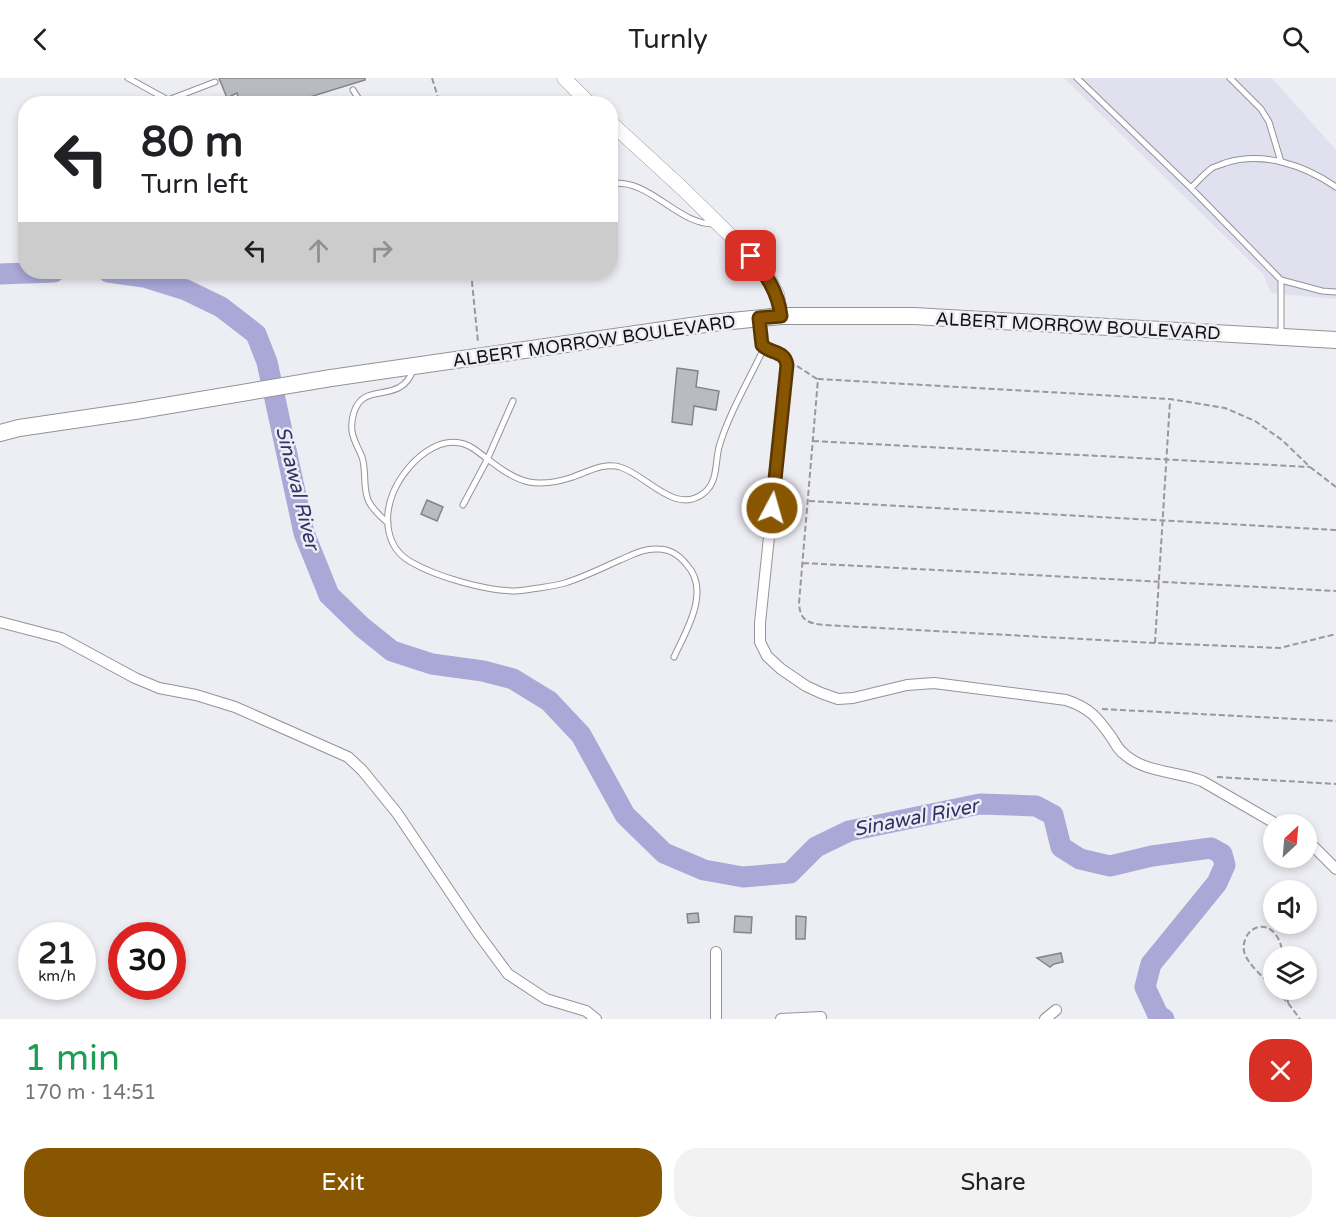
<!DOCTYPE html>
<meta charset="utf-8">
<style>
:root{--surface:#fff;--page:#f2f2f2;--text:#202124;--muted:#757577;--accent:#850}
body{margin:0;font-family:"Varela Round",sans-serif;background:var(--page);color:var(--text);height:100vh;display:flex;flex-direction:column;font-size:22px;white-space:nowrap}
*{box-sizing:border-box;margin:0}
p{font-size:20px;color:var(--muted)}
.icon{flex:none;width:33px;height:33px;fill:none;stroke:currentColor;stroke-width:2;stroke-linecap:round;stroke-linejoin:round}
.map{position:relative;height:941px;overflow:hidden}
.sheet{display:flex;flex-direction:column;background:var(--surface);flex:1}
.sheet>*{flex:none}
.top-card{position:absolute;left:18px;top:18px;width:600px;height:183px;border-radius:24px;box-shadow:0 3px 9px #0003;background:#fff;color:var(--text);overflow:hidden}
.needle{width:39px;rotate:26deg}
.tools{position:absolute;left:1263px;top:736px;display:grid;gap:12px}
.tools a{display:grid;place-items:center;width:54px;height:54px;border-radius:50%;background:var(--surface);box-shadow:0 3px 9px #0003;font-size:30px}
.speed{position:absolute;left:18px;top:844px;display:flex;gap:12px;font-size:30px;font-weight:700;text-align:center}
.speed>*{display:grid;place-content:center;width:78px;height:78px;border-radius:50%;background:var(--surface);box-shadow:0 3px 9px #0003;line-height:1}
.speed small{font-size:15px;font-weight:400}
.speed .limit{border:9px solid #d22;background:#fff;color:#111}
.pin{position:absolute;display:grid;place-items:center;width:51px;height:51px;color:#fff;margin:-26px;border-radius:12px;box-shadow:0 3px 9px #0006}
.me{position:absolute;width:66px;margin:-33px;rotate:6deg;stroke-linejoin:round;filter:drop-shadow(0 0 4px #0008)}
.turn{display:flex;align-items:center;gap:21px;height:126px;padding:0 24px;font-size:27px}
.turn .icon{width:78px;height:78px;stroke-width:2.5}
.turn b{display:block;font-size:42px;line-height:51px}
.lanes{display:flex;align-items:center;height:57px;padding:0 24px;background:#0003;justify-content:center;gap:30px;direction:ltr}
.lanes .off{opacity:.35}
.round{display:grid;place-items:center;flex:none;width:63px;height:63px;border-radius:24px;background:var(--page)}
.summary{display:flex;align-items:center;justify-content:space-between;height:102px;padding:0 24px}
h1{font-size:36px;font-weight:600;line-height:45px;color:#1e9e55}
.cta{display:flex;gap:12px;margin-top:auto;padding:12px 24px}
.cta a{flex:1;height:69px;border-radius:24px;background:var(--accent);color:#fff;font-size:24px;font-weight:600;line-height:69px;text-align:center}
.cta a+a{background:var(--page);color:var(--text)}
header{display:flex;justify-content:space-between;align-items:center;height:78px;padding:0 24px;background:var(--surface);font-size:27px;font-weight:600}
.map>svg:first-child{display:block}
</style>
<header><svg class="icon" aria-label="back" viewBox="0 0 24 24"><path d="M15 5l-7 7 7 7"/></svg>Turnly<svg class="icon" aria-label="search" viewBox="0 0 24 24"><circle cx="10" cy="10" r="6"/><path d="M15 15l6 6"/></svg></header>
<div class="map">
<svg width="1336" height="941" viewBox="0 0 1336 941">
<rect width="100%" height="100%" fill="#ededf4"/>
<path fill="#e0e0ee" d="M1064 0H1272L1336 72V221L1271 215 1263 196Z"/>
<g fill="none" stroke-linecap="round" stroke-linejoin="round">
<path stroke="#a9a8d7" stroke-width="21" d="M108 194 144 199 186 212 221 229 256 256 267 284 304 455 329 517 362 549 392 573 432 586 483 593 513 601 549 623 581 657 625 737 664 775 704 792 743 799 790 795 816 769 849 753 980 726 1036 728 1053 737 1061 769 1080 781 1110 788 1152 778 1211 770 1222 776 1225 787 1217 805 1151 886 1145 909 1158 937 1164 941
M0 196 54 194"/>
</g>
<path fill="#babac1" stroke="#84848a" stroke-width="1.5" d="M219 0H365V2L287 26H240L237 15 227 20Z
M677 290 698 293 696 309 719 313 716 332 694 328 692 347 672 344Z
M427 422 443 429 437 443 421 436Z
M698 835 699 844 688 845 687 836Z
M735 838 752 839 751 855 734 854Z
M796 838 806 839 805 861H796Z
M1061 875 1063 884 1054 886 1050 889 1037 880Z"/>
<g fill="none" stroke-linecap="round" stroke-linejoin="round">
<g stroke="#939399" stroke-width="7">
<path id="service" d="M128 0 168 22 170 25
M1077 0 1191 110 1281 202 1322 213 1336 214
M1230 0 1261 31 1269 44 1281 84
M353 12 362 26
M168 22 215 4
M610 106C650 99 677 148 716 146
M1191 110C1198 103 1204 96 1212 90 1216 88 1221 87 1225 85 1263 73 1304 87 1336 109
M1281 258V202
M463 427 487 382 513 323
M388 445C381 439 374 433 369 424 362 410 367 394 362 379 359 371 353 362 352 353 351 345 353 333 358 326 370 307 402 324 413 292
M674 579C686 553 711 513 687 487 680 478 670 471 658 471 644 470 632 477 620 482 602 490 584 499 565 505 555 508 527 512 516 513 486 513 437 499 411 484 386 470 383 440 393 415 405 386 442 349 474 371 490 382 509 400 529 404 544 407 558 404 573 399 587 394 605 384 620 389 647 397 675 438 704 415 718 404 715 385 719 369 728 337 750 300 764 270"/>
</g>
<g stroke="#939399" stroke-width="12">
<path id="minor" d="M759 240 762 267C771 276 784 272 787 287L760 545V564L767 578 781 591 806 608 821 615 838 621 853 620 907 607 934 605 1066 622C1090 630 1097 639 1112 660 1115 665 1118 671 1123 675 1144 695 1176 693 1202 703L1278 747
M0 544 61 560 135 600 159 610 196 617 235 629 348 679 362 692 397 735 477 854 508 896 546 921 586 933 596 941
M1306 764 1314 769 1336 791
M716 874V941
M781 941 821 939
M1045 941 1056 932"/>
</g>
<g stroke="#939399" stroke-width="15">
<path id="tertiary" d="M564 0 590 26
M610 44 683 111 751 178 769 201 777 216 781 238"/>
</g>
<g stroke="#939399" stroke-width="18">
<path id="primary" d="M0 355 19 350 135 333 331 300 712 245 781 238H914L1336 262"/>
</g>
<path stroke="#98989d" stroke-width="2" stroke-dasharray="6 3" stroke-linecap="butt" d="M432 0 440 26
M471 194 478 264
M797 288 817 301
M813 363 1310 389
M1336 409 1310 389 1282 362 1255 343 1225 330 1170 321 818 301 799 525C800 543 808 545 824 547L1155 565 1280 570 1336 556
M809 423 1336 452
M803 485 1336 513
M1155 565 1170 323
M1102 631 1336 643
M1217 699 1336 706
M1274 910C1265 901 1246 885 1244 873 1241 853 1263 839 1276 857 1281 864 1282 871 1283 879
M1276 912 1288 925 1300 941
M1287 912 1288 925"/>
<use href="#service" stroke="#fff" stroke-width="5"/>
<use href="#minor" stroke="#fff" stroke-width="10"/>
<use href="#tertiary" stroke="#fff" stroke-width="14"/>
<use href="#primary" stroke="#fff" stroke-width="16"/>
</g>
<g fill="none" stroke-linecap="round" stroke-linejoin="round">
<g stroke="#583700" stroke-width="15">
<path id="route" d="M751 178C766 197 778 213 781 238L759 240 762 267C770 276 785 272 787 287L772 430"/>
</g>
<use href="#route" stroke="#850" stroke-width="10"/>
</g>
<g text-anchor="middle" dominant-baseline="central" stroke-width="5" stroke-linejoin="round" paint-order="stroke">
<g font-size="18" fill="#111113" stroke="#ededf4">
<text transform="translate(1078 248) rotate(3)">ALBERT MORROW BOULEVARD</text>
<text transform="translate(594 263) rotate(-8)">ALBERT MORROW BOULEVARD</text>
</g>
<g font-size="20" font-style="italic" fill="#352e67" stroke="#ededf4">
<text transform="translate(297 410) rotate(76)">Sinawal River</text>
<text transform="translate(916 740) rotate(-11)">Sinawal River</text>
</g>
</g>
</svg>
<div class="tools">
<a><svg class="needle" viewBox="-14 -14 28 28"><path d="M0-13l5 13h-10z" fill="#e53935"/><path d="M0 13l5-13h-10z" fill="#757577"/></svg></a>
<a><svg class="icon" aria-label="sound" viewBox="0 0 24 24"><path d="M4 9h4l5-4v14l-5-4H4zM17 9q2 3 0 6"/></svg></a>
<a><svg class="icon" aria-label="layers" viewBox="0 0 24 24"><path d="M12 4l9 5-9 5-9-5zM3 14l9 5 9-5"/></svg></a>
</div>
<div class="speed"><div>21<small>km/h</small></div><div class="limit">30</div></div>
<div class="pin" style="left:751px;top:178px;background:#d93025"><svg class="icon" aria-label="arrive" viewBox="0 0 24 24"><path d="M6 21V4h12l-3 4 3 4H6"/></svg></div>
<svg class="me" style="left:772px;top:430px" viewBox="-20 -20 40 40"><circle r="17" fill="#850" stroke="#fff" stroke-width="3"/><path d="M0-11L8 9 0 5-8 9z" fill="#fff"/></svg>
<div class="top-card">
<div class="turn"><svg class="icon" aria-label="left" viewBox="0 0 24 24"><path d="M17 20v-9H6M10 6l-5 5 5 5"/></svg><div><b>80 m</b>Turn left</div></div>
<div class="lanes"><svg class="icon" aria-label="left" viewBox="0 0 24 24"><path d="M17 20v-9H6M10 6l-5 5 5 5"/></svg><svg class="icon off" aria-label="ahead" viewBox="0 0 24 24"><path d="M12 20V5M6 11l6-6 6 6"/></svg><svg class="icon off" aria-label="right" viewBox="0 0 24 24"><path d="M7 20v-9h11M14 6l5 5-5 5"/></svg></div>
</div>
</div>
<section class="sheet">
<div class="summary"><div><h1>1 min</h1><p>170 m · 14:51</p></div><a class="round" style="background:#d93025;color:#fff"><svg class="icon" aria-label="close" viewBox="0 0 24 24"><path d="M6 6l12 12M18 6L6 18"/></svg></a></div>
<div class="cta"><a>Exit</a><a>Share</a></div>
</section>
